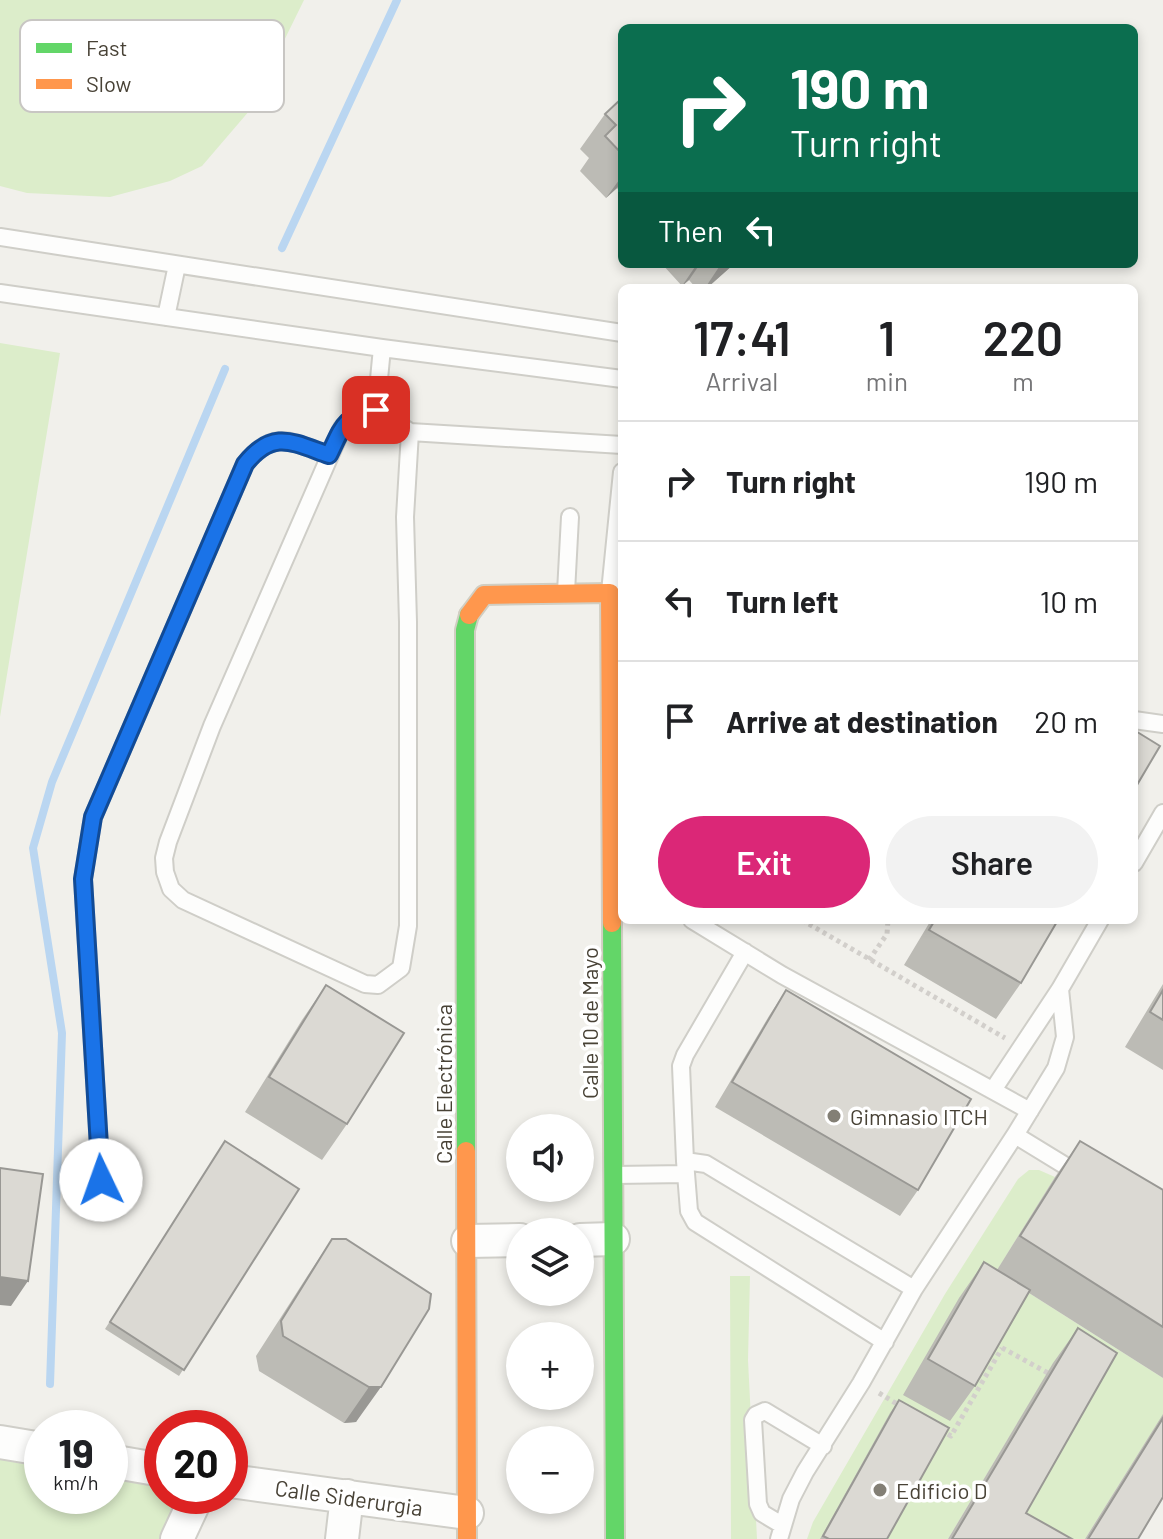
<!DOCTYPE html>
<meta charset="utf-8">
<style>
:root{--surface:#fff;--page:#f2f2f2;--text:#202124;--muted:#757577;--line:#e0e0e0;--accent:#db2777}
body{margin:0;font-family:Barlow,sans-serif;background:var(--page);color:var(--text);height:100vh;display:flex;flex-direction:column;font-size:30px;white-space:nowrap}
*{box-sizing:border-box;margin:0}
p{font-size:26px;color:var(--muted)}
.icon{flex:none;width:44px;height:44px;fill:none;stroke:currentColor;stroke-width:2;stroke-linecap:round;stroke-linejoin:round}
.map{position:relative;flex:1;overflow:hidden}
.drawer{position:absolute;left:618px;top:284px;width:520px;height:640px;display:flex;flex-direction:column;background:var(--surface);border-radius:12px;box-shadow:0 4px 12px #0003}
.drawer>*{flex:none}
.banner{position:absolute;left:618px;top:24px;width:520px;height:244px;border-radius:12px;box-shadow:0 4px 12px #0003;background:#0b6e4f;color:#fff;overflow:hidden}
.tools{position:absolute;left:506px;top:1114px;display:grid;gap:16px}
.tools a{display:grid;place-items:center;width:88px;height:88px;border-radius:50%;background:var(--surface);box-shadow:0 4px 12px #0003;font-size:40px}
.speed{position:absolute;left:24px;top:1410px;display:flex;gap:16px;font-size:40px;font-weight:700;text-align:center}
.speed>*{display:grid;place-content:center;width:104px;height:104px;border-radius:50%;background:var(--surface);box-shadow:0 4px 12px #0003;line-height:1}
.speed small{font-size:20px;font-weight:400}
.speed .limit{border:12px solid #d22;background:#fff;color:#111}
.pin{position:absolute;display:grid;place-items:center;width:68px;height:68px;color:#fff;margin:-34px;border-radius:16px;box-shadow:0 4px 12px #0006}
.me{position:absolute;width:88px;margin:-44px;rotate:357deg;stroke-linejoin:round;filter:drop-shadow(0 0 6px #0008)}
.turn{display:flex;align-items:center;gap:28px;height:168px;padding:0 40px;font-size:36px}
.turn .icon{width:104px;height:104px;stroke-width:2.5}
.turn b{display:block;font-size:56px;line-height:68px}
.then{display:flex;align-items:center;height:76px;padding:0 40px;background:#0003;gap:16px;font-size:30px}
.eta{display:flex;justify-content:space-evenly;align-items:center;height:136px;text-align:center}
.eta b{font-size:48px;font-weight:600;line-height:56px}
.action{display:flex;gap:16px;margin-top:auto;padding:16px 40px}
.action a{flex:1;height:92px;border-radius:48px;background:var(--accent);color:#fff;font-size:32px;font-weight:600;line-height:92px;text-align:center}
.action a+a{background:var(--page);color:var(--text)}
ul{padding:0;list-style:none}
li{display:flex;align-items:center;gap:24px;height:120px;padding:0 40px;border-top:2px solid var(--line)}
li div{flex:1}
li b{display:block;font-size:30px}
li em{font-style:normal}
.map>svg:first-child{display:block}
</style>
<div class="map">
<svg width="1163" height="1539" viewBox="0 0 1163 1539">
<rect width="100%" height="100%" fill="#f1f0eb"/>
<path fill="#dcedca" d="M0 0H304L250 110 202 166 170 181 110 197 27 193 0 186Z
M0 343 60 353 0 717Z
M1029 1170H1039L1055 1177 996 1272 1163 1378V1427L1157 1424 1085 1539H1006L1053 1364 948 1539H807L813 1522 945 1294 1018 1179Z
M730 1276H750L748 1360 757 1539H731Z
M0 1445 42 1452V1496H110V1463L162 1472V1496H206L184 1539H0Z"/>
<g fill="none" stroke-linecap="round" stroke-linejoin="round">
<path stroke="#bad6f1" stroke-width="8" d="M282 248 397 0
M50 1384 62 1033 33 848 52 782 225 369"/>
<g stroke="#cfcec8" stroke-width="20">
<path id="lane" d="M0 237 622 333
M0 293 382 348 622 379
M166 317 177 265
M376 410 382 348
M410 432 405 517 408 622V926L401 968 378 985 365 984 183 900 171 889 165 872 164 858 168 842 212 726 342 428 357 413 376 410 410 432 622 445
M566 592 570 517
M610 592 622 472
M1134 720 1163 724
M1134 863 1163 813
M692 920 782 975 1030 1111
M993 1090 1060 989 1100 920
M1015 1135 1056 1068 1065 1037 1060 989
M685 1161 681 1066 685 1055 745 952
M615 1175 686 1174
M101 1180 83 879 93 817 245 464C274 428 291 442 329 455
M885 1342 695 1222 689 1211 685 1161 706 1164 914 1289
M782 1525 762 1513 758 1504 753 1420 756 1415 765 1411 823 1446
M779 1539 791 1499 805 1472 861 1383 914 1289 1015 1135 1082 1176"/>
</g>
<g stroke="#cfcec8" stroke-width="36">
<path id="street" d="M580 1240 613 1239
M468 1241 520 1240
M0 1442 42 1449
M110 1461 162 1470
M230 1481 467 1513
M177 1539 197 1496
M342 1539 347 1496"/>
</g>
<g stroke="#d1cec2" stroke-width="22">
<path id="fast" d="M612 923 615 1539
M466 1151 465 630 469 615"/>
</g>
<g stroke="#d1cec2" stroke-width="22">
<path id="slow" d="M469 615 484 595 610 593 612 923
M466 1151 467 1539"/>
</g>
<path stroke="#d2cfcb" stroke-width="5" stroke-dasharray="4 4" stroke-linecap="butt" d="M802 920 1005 1038
M869 960 887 934 888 920
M995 1344 1048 1373
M879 1393 902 1407
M941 1430 951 1436 1002 1348"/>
<use href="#lane" stroke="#fdfdfc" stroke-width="16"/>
<use href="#street" stroke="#fdfdfc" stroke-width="32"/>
<use href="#fast" stroke="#63d668" stroke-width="18"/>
<use href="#slow" stroke="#ff974d" stroke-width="18"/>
</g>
<path fill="#bcbbb5" d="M622 98V194L617 188 606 198 580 171 589 158 580 149 605 114Z
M662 264H734L707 288H696L689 280 682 286Z
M931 920H1058L1021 983 996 1019 904 965Z
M1163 984V1070L1125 1047Z
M326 985 347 1124 322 1160 245 1112 302 1020Z
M786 990 918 1190 900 1216 715 1107 769 1016Z
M225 1141 299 1189 179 1376 105 1329Z
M1080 1141 1163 1190V1378L1029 1293 975 1386 950 1421 903 1395 959 1298 984 1262 997 1270 1055 1177Z
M332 1239 431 1294 356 1422 344 1423 259 1371 256 1356 308 1275Z
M1078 1328 1026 1513 1072 1539H948L1053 1363Z
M899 1400 887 1539H820L890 1413Z
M1163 1414V1497L1138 1539H1085Z"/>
<path fill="#999894" d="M622 176V181L617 188 606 198Z
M697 264H700L689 280 682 286Z
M721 264H734L707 288H705Z
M0 1277 28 1281 11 1306 0 1305Z
M369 1387H381L356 1422 344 1423Z"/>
<path fill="#dbd9d3" stroke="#999894" stroke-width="2" d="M622 98V154L605 136 616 125 605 114Z
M1134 730 1160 746 1134 790Z
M935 920H1058L1021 983 929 930Z
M326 985 404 1033 347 1124 269 1077Z
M786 990 971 1099 918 1190 732 1082Z
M1163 990V1020L1150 1012Z
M225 1141 299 1189 184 1370 110 1322Z
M1080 1141 1163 1190V1327L1020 1236Z
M0 1168 43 1174 28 1281 0 1277Z
M332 1239H346L431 1294 429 1309 381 1387H369L283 1336 281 1321Z
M984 1262 1030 1290 975 1386 928 1359Z
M1078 1328 1117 1353 1026 1513 1072 1539H952Z
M899 1400 949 1428 887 1539H829L823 1536Z
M1163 1418V1497L1138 1539H1088Z"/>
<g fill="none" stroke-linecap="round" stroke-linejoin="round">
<g stroke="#114b97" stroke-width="20">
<path id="route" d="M101 1180 83 879 93 817 245 464C273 429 292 442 329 455 342 428 344 415 376 410"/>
</g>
<use href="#route" stroke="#1a73e8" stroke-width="14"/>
</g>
<g fill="#837f75" stroke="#fff" stroke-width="3">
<circle cx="834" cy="1116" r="8"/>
<circle cx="880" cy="1490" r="8"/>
</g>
<g text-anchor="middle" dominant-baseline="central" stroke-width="7" stroke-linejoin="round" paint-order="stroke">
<g font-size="22" fill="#484236" stroke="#fff">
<text transform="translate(589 1023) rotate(-90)">Calle 10 de Mayo</text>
<text transform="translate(443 1084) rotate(-90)">Calle Electrónica</text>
<text transform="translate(349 1497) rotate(8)">Calle Siderurgia</text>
</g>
<g font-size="22" fill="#484236" stroke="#fff" text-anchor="start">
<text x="850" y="1116">Gimnasio ITCH</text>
<text x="896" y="1490">Edificio D</text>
</g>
</g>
<rect x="20" y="20" width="264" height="92" rx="12" fill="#fff" stroke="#c8c6c3" stroke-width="2"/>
<rect x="36" y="43" width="36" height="10" fill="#63d668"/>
<rect x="36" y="79" width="36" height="10" fill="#ff974d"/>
<g font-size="22" fill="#484236">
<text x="86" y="56">Fast</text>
<text x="86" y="92">Slow</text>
</g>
</svg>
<div class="tools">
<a><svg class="icon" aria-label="sound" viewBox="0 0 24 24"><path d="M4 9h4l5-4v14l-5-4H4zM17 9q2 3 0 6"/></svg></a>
<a><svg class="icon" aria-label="layers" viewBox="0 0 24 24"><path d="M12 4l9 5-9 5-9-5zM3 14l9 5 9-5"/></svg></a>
<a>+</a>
<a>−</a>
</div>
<div class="speed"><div>19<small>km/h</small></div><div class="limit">20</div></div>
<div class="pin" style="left:376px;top:410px;background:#d93025"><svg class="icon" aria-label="arrive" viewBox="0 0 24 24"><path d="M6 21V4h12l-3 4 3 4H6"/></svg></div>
<svg class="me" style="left:101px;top:1180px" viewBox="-20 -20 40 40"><circle r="19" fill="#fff"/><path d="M0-13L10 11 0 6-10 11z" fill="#1a73e8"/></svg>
<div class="banner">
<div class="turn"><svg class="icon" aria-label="right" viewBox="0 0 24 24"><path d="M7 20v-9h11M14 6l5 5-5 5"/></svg><div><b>190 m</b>Turn right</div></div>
<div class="then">Then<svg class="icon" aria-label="left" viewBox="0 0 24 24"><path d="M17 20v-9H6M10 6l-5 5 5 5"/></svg></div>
</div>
<section class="drawer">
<div class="eta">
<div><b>17:41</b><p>Arrival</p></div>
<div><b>1</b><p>min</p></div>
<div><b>220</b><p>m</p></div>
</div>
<ul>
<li><svg class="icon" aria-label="right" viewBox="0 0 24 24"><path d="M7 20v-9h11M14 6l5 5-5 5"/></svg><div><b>Turn right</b></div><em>190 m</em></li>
<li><svg class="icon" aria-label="left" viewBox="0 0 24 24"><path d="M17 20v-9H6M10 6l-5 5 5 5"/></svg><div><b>Turn left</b></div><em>10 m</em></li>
<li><svg class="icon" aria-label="arrive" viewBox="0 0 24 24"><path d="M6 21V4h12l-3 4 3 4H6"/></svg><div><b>Arrive at destination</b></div><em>20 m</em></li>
</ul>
<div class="action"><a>Exit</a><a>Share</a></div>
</section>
</div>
